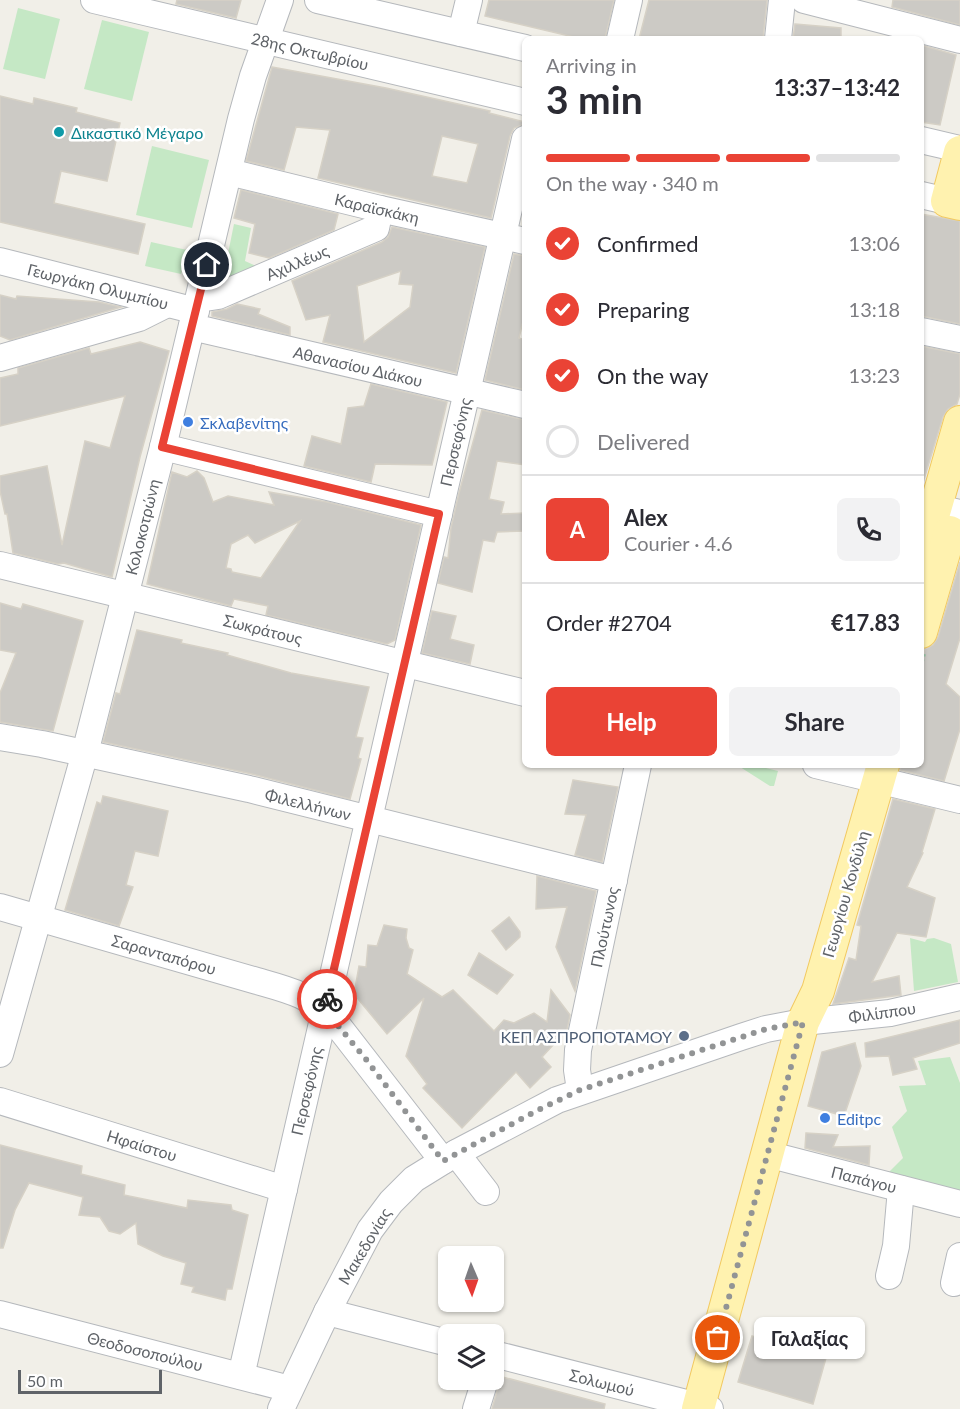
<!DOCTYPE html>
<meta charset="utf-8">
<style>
:root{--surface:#fff;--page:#f2f2f3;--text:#2b2b33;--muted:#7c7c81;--line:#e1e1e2;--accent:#ea4335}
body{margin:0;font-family:Lato,sans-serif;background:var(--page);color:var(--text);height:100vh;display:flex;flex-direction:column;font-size:22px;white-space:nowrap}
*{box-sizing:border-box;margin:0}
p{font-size:20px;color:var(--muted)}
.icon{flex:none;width:33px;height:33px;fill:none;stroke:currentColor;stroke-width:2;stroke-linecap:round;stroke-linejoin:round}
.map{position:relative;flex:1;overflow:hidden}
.drawer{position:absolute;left:522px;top:36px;width:402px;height:732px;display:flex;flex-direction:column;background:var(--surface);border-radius:9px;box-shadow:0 2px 4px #0004}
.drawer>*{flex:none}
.needle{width:39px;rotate:178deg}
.fabs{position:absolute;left:438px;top:1246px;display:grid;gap:12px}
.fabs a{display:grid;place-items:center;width:66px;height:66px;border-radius:9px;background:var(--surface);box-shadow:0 2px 4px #0004;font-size:30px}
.scale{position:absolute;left:18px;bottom:15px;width:144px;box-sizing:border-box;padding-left:6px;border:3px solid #5f6368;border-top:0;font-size:16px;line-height:21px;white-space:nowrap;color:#5f6368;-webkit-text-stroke:4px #fff;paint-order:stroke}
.pin{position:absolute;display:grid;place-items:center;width:51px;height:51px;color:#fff;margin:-26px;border:3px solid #fff;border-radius:50%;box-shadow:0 2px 6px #0007}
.courier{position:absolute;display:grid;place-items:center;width:60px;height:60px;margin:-30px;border:4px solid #ea4335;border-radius:50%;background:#fff;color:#222;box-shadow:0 2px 8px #0007}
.bubble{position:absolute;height:42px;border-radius:9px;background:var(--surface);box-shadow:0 2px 4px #0004;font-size:20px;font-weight:700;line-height:42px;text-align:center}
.overview em{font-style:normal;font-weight:700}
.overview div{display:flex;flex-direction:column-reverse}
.overview{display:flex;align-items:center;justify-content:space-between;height:102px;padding:0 24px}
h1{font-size:39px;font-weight:700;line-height:45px}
.bar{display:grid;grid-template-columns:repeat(4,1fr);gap:9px 6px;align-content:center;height:72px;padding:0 24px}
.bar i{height:8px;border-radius:4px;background:var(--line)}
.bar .selected{background:var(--accent)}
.bar p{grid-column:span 4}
.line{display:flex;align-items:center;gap:15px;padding:0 24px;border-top:2px solid var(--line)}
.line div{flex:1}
.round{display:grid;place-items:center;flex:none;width:63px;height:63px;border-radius:9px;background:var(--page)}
ol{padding:0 24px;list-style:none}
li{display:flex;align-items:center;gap:18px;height:66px}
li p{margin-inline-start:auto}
li .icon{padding:6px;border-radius:50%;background:var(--accent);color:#fff;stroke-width:4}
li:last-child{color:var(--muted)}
li i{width:33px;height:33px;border:3px solid var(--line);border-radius:50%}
.action{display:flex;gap:12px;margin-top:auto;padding:12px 24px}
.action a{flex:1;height:69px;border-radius:9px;background:var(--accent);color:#fff;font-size:24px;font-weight:700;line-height:69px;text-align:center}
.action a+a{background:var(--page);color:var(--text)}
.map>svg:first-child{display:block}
.green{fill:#c5e8c5}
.building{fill:#cccac5;stroke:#d6d1c6;stroke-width:1.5;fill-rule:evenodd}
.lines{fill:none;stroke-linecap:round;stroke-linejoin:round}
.minor-casing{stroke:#b5b8bc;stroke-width:28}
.major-casing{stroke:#f2c960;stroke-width:34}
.path{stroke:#9cc7a9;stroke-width:4;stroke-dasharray:6 3;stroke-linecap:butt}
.minor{stroke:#fff;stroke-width:26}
.major{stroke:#fff2af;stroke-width:32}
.done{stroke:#929495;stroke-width:6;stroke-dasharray:0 10.8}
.route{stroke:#ea4335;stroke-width:8}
.culture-dot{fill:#0f9aa8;stroke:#fff;stroke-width:2}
.shop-dot{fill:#3f7fe0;stroke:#fff;stroke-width:2}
.service-dot{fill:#5c6f8a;stroke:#fff;stroke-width:2}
.labels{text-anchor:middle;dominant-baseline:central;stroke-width:5;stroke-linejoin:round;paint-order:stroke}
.street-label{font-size:16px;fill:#5f6368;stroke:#fff}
.culture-label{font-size:16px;fill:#0d838f;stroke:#fff;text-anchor:start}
.shop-label{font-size:16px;fill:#366cbe;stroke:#fff;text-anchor:start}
.service-label{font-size:16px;fill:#4e5e75;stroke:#fff;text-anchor:end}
</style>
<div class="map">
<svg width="960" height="1409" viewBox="0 0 960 1409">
<rect width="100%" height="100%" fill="#f1efe8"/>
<g class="green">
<polygon points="18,8 60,19 45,79 3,69"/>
<polygon points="102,20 149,32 132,101 84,89"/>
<polygon points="152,146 209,160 192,228 136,215"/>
<polygon points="234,224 251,228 245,261 267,271 220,293"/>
<polygon points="151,242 187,250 181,274 145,266"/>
<polygon points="737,765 754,765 778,771 774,786 770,786"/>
<polygon points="910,938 925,942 927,939 934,938 951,944 958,982 914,991"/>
<polygon points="950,1057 960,1083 960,1198 885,1176 903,1158 892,1127 907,1111 899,1086 926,1085 918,1061"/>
</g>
<g class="building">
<polygon points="177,0 241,0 236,18 176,4"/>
<polygon points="489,0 614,0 605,39 582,39 485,16"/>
<polygon points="649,0 767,0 763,39 639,39"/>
<polygon points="893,0 960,0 960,25 892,7"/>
<polygon points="795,24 841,28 841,39 793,39"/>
<polygon points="921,45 956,55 940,125 921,122"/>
<path d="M272,67L386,88L490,111L489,113L525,122V124L514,128L510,136L491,218L318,178L330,130L296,127L284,170L246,161ZM442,136L478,144L467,183L432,176Z"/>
<polygon points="0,96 33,104 34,98 77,108 76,112 120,123 107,181 61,171 54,203 145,224 138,254 0,222"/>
<polygon points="241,190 338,214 334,230 269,258 249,253 255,224 234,218"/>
<polygon points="921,214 960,221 960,324 921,316"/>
<path d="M392,227L485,247L456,373L323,342L330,315L306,320L292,281L382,242L388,237ZM401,271L399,284L413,285L410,307L364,342L357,286Z"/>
<polygon points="514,254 525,256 525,313 519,338 525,340 525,390 485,380"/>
<polygon points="0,295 16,299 17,296 99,302 121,307 10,340 0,336"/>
<polygon points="237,304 260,309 258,314 290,327 290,335 212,316 212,312 227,309"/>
<polygon points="140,342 169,351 140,457 112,577 64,563 58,564 13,553 7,514 5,514 0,491 0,476 47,466 62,545 85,441 110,448 125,396 0,426 0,378 18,374 18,368 89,348 91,354"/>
<polygon points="921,346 960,354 960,394 957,404 948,409 943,417 921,489"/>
<polygon points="371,384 447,402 432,465 375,464 371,482 304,466 312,436 341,444 348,408 364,406"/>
<polygon points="482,410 525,420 525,465 497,461 489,499 504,502 501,514 525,513 525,531 497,532 494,542 483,540 472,592 438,583 444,557 448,558 451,528 459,493"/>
<path d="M197,471L204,478L213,502L228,496L274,505L269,492L327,502L421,525L395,640L387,644L266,615L268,606L234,599L231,606L147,584L172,472L187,477ZM300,521L261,578L232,572L231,569L226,568L231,544L248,535L255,543Z"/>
<polygon points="960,562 960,638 946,684 960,697 960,729 944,781 900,770 900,765 921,765 921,666 925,649 933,645 938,637"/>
<polygon points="0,603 21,609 23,604 83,621 53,731 0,722 0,693 16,653 0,650"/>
<polygon points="432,611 456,616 450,639 474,645 470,664 422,653"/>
<polygon points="137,630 182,640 181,643 228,653 227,655 291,673 369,687 356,737 363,738 358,758 361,759 350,799 252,774 103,742 116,693 120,694"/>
<polygon points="573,780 618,787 602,862 575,855 586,815 565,814"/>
<polygon points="103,796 168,811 158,856 135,851 126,885 133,887 119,926 65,910 97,802 101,804"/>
<polygon points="893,799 935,809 922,852 923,853 907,887 935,898 926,937 897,933 872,982 899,976 901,995 833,1004 849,958 856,960 861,926 857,925"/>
<polygon points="537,876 596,891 575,991 556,947 567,907 536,909"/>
<polygon points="509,917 520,932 520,937 506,950 492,931"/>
<polygon points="384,925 407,929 406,938 409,948 413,950 407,974 442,997 453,990 494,1031 504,1020 514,1023 534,1013 547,1022 551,990 570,1015 567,1030 542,1057 551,1067 530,1088 516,1072 462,1128 423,1088 427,1084 406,1056 424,998 387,1034 354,994 359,966 366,967 368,945 377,946"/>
<polygon points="479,953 513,975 497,994 468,975"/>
<polygon points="960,1020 960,1043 913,1058 917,1069 893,1075 889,1056 866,1057 865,1043"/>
<polygon points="855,1043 861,1066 844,1116 808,1106 822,1052"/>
<polygon points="806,1133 838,1135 833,1147 870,1146 869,1165 805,1148"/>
<polygon points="0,1145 82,1166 81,1174 125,1185 124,1195 187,1208 188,1200 231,1205 232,1210 248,1215 232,1289 227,1289 225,1300 192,1292 194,1287 181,1284 186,1263 163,1256 138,1244 136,1223 120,1234 109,1231 100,1217 79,1215 83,1197 29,1183 15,1210 3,1248 0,1248"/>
<polygon points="752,1336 826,1358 813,1404 738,1382"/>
<polygon points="499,1376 605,1404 604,1409 492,1409 499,1384"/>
</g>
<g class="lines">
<defs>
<g id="minor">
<polyline points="94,0 525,102"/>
<polyline points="318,0 525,48"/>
<polyline points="804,0 960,40"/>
<polyline points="461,33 469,0"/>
<polyline points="620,39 629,0"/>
<polyline points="778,39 782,0"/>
<polyline points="921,140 960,149"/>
<polyline points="229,172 380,209 525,241"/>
<polyline points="921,195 947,201"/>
<polyline points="0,261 196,311"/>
<polyline points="199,299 218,296 376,228 380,209"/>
<polyline points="192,327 525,405"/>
<polyline points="921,331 960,339"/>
<polyline points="0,358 139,318 167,304"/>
<polyline points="163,447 439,514"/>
<polyline points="921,504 960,513"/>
<polyline points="0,565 525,693"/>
<polyline points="0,737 42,744 249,789 614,880"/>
<polyline points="816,765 960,800"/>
<path d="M0,907L257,981C285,989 312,995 332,1018L443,1161"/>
<polyline points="0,1054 85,753 163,447 241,119 253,76 280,0"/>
<polyline points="580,1090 577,1070 578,1050 638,765"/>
<polyline points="0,1101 284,1189"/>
<polyline points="456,1153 486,1192"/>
<polyline points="767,1154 960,1204"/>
<polyline points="889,1276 896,1246 901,1189"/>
<polyline points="954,1283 960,1256"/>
<polyline points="327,1312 448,1343"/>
<polyline points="0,1314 290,1389"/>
<polyline points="494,1354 710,1409"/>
<polyline points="241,1376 525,139"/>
<polyline points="281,1409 327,1312 370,1230 391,1202 414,1179 456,1153 557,1100 741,1037 766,1029 803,1022 890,1013 960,997"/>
<polyline points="476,1409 485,1380"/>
</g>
<g id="major">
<polyline points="960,152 947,201 960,204"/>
<polyline points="921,558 960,422"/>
<polyline points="921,632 950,532"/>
<polyline points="698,1409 803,1022 818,991 883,765"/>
</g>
</defs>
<use href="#minor" class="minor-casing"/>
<use href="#major" class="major-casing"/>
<polyline class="path" points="921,665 924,654"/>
<use href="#minor" class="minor"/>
<use href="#major" class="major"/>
</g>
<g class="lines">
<polyline class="done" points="327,999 325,1010 365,1058 443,1161 538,1110 580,1090 766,1029 803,1022 718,1338"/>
<polyline class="route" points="207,265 162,447 439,514 327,999"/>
</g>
<circle class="culture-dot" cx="59" cy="132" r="6"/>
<g class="shop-dot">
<circle cx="188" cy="422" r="6"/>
<circle cx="825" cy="1118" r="6"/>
</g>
<circle class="service-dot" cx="684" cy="1036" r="6"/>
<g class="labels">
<g class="street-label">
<text transform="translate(310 51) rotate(13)">28ης Οκτωβρίου</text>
<text transform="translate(377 208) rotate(13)">Καραϊσκάκη</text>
<text transform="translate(297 262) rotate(-23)">Αχιλλέως</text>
<text transform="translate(98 286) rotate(14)">Γεωργάκη Ολυμπίου</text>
<text transform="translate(358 366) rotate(13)">Αθανασίου Διάκου</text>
<text transform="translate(455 442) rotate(-77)">Περσεφόνης</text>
<text transform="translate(142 527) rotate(-76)">Κολοκοτρώνη</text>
<text transform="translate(263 629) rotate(14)">Σωκράτους</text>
<text transform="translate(308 804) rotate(14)">Φιλελλήνων</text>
<text transform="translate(845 894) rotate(-74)">Γεωργίου Κονδύλη</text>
<text transform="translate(604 927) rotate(-78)">Πλούτωνος</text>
<text transform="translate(164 954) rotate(16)">Σαρανταπόρου</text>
<text transform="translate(882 1012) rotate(-8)">Φιλίππου</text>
<text transform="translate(306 1091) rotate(-77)">Περσεφόνης</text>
<text transform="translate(142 1145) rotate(17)">Ηφαίστου</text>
<text transform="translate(864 1179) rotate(14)">Παπάγου</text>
<text transform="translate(364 1246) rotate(-59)">Μακεδονίας</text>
<text transform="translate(145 1351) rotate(14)">Θεοδοσοπούλου</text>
<text transform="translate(602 1382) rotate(14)">Σολωμού</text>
</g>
<g class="culture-label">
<text x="71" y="132">Δικαστικό Μέγαρο</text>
</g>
<g class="shop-label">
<text x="200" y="422">Σκλαβενίτης</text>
<text x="837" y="1118">Editpc</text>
</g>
<g class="service-label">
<text x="672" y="1036">ΚΕΠ ΑΣΠΡΟΠΟΤΑΜΟΥ</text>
</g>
</g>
</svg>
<div class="fabs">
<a><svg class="needle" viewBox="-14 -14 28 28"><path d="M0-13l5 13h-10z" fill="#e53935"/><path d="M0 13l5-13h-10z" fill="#7c7c81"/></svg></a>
<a><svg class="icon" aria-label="layers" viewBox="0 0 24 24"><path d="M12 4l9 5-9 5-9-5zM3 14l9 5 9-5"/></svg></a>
</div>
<div class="scale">50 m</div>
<div class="pin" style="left:718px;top:1338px;background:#ea580c"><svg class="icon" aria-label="bag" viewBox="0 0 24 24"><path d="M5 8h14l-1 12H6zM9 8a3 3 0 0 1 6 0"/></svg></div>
<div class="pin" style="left:207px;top:265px;background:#1f2937"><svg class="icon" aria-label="home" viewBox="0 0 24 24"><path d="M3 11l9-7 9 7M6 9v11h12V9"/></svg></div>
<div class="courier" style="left:327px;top:999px"><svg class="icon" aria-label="bike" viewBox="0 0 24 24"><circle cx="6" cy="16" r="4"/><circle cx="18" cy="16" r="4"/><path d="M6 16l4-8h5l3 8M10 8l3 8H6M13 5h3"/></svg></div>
<div class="bubble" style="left:754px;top:1317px;width:111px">Γαλαξίας</div>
<section class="drawer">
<div class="overview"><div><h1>3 min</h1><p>Arriving in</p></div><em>13:37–13:42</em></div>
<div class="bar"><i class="selected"></i><i class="selected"></i><i class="selected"></i><i></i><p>On the way · 340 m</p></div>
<ol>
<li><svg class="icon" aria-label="check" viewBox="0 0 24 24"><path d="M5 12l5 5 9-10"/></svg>Confirmed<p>13:06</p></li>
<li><svg class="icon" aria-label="check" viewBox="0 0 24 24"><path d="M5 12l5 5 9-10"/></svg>Preparing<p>13:18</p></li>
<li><svg class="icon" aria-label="check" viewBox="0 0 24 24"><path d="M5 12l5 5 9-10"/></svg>On the way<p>13:23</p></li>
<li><i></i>Delivered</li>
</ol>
<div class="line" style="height:108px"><b class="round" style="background:var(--accent);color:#fff">A</b><div><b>Alex</b><p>Courier · 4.6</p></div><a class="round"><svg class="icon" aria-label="phone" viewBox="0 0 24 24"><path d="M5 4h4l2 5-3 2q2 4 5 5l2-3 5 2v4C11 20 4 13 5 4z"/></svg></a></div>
<div class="line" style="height:78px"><div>Order #2704</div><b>€17.83</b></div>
<div class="action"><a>Help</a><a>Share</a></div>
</section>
</div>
